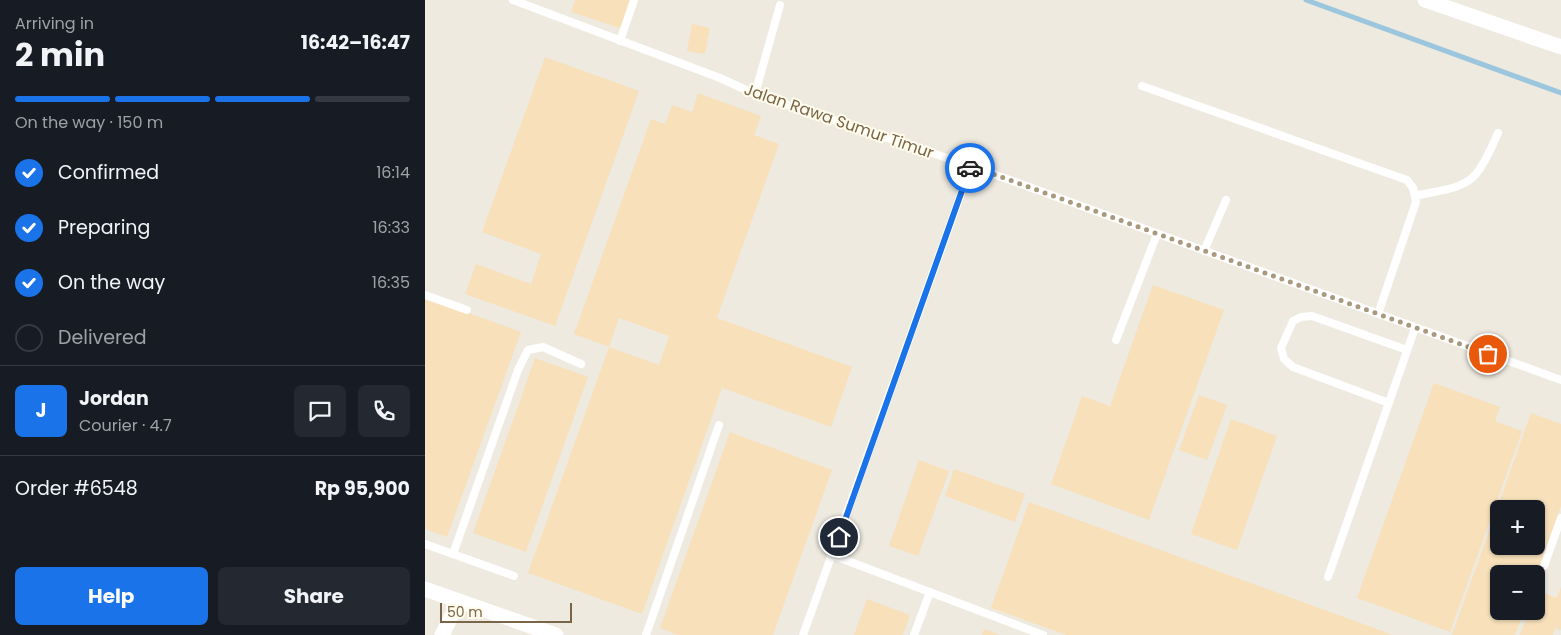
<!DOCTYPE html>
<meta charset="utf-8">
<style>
:root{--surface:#171b24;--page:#242831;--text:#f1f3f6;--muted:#9ea1a6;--line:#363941;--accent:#1a73e8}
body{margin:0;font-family:Poppins,sans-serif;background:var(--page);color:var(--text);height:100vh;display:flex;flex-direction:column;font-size:19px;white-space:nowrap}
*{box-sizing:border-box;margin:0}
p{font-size:16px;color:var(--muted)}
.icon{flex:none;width:28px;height:28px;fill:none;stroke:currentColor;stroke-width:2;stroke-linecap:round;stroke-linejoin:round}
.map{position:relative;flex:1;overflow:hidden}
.panel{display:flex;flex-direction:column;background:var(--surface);width:425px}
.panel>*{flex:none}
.buttons{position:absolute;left:1065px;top:500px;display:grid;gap:10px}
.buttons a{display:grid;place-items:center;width:55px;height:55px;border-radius:8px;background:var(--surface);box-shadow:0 1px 4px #0004;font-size:25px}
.scale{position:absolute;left:15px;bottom:12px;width:132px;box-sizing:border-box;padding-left:5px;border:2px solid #7b6547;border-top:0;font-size:14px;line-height:18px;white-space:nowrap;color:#7b6547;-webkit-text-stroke:4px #fffcee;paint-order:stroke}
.pin{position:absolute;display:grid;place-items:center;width:42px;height:42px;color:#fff;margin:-21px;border:2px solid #fff;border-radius:50%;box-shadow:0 1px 5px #0007}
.courier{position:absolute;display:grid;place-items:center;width:50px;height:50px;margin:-25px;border:4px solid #1a73e8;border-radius:50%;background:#fff;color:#222;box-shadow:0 1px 6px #0007}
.summary em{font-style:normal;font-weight:700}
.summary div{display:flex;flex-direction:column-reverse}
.summary{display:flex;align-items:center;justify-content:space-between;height:85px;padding:0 15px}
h1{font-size:32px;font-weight:700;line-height:38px}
.bar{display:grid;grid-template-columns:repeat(4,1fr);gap:8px 5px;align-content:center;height:60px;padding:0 15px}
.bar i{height:6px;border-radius:4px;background:var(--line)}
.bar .on{background:var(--accent)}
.bar p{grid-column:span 4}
.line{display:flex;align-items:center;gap:12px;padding:0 15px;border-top:1px solid var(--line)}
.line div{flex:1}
.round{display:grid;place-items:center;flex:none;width:52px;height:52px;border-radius:8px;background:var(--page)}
ol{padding:0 15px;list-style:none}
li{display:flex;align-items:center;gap:15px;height:55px}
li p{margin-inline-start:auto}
li .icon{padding:5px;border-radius:50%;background:var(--accent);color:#fff;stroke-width:4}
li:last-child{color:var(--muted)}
li i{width:28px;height:28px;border:2px solid var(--line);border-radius:50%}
.button{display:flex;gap:10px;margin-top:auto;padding:10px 15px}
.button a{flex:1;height:58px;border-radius:8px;background:var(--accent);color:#fff;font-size:20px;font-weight:700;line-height:58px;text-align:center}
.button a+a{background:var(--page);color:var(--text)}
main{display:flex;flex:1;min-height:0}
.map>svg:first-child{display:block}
.industrial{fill:#eeeae0;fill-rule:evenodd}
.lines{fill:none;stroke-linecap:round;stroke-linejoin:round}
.stream{stroke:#9cc5de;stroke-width:5}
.building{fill:#f7e0ba;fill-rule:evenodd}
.service{stroke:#fff;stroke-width:8}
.minor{stroke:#fff;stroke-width:15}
.done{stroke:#a9997e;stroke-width:5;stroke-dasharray:0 9}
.route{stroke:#1a73e8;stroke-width:6}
.labels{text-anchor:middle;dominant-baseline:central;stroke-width:4;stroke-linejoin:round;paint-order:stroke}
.street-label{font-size:16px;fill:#7b6547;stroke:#fffcee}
</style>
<main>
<section class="panel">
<div class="summary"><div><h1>2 min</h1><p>Arriving in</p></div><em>16:42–16:47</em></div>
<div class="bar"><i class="on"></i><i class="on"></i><i class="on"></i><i></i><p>On the way · 150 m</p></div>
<ol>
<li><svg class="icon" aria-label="check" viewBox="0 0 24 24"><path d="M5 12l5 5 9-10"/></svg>Confirmed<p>16:14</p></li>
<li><svg class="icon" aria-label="check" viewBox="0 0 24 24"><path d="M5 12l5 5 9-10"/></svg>Preparing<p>16:33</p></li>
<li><svg class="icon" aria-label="check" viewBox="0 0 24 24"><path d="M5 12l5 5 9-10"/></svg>On the way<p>16:35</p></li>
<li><i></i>Delivered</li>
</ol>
<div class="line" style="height:90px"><b class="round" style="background:var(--accent);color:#fff">J</b><div><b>Jordan</b><p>Courier · 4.7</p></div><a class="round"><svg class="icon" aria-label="chat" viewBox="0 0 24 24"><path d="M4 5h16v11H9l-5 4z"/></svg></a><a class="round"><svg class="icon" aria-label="phone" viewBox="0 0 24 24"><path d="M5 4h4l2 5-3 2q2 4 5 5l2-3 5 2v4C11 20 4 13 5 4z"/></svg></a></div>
<div class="line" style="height:65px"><div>Order #6548</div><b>Rp 95,900</b></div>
<div class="button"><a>Help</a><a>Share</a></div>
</section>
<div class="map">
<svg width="1136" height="635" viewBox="0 0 1136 635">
<rect width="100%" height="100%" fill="#fefae5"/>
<path class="industrial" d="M0,0H1136V635H0ZM1074,509H1111V546H1074ZM1074,574H1111V611H1074Z"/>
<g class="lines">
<polyline class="stream" points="881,0 1136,93"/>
</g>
<g class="building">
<polygon points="150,0 208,0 198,29 146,12"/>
<polygon points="267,24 285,28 280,54 262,51"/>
<polygon points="120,57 214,91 130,326 40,294 51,264 106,284 116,254 57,232"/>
<path d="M273,93L336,116L329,135L354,144L292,318L427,367L406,427L297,388L217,614L103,573L184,347L149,334L226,119L240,124L247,105L267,112ZM194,318L244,336L234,365L184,347Z"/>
<polygon points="728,285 799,310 724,520 626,484 657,396 685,406"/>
<polygon points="0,297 96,332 22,537 0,529"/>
<polygon points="110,358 163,377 101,552 48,533"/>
<polygon points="1009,383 1075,407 1070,421 1097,431 1025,632 932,598"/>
<polygon points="774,395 802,405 782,460 754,450"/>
<path d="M1106,413L1136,424V506L1112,574H1074V611H1099L1092,630L1090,635H1027ZM1074,509H1111V546H1074Z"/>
<polygon points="806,419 852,436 812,550 766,534"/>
<polygon points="305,432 407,470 348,635 253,635 235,628"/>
<polygon points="494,460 524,471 493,556 464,546"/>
<polygon points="529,469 600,494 590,522 520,496"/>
<polygon points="604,502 968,635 642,635 566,608"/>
<polygon points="1136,587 1136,630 1130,628 1128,635 1095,635 1104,611 1111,611 1112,590 1132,598"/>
<polygon points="442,599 485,615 478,635 429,635"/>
<polygon points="559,629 576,635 557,635"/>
</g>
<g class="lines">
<g class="service">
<polyline points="88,0 295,78 330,94 546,166 1136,380"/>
<polyline points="195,41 209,0"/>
<polyline points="717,86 982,180 988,188 991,202 953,314"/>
<polyline points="330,94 355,5"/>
<path d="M990,196C1009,191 1038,190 1051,174C1061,162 1067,146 1073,133"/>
<polyline points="779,251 801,200"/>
<polyline points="0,295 42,310"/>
<polyline points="691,340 732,234"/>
<polyline points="964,403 868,367 859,359 856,348 868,321 876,317 887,316 982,350"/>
<polyline points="0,544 89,576"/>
<polyline points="28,554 93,370 103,350 118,347 156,364"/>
<polyline points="407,555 618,635"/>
<polyline points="1119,566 1136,518"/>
<polyline points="903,577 990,328"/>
<polyline points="221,635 294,425"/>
<polyline points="378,635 546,166"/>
<polyline points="489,635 505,592"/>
</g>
<g class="minor">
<polyline points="1000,0 1136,47"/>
<polyline points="0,589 131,635"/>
<polyline points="17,635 34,601"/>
</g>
</g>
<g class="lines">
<polyline class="done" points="545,168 546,166 1063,354"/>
<polyline class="route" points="414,537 545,168"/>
</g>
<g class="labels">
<g class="street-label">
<text transform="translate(414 121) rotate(19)">Jalan Rawa Sumur Timur</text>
</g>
</g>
</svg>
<div class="buttons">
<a>+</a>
<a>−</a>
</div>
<div class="scale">50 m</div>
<div class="pin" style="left:1063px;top:354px;background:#ea580c"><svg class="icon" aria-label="bag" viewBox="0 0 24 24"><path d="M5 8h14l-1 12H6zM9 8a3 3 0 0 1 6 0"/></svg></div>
<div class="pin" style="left:414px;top:537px;background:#1f2937"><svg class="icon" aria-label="home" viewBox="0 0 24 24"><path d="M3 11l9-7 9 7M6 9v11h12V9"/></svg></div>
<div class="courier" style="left:545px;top:168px"><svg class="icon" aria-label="car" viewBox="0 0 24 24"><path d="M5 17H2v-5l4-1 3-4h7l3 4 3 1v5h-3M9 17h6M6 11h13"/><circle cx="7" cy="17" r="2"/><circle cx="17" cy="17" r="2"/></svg></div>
</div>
</main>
